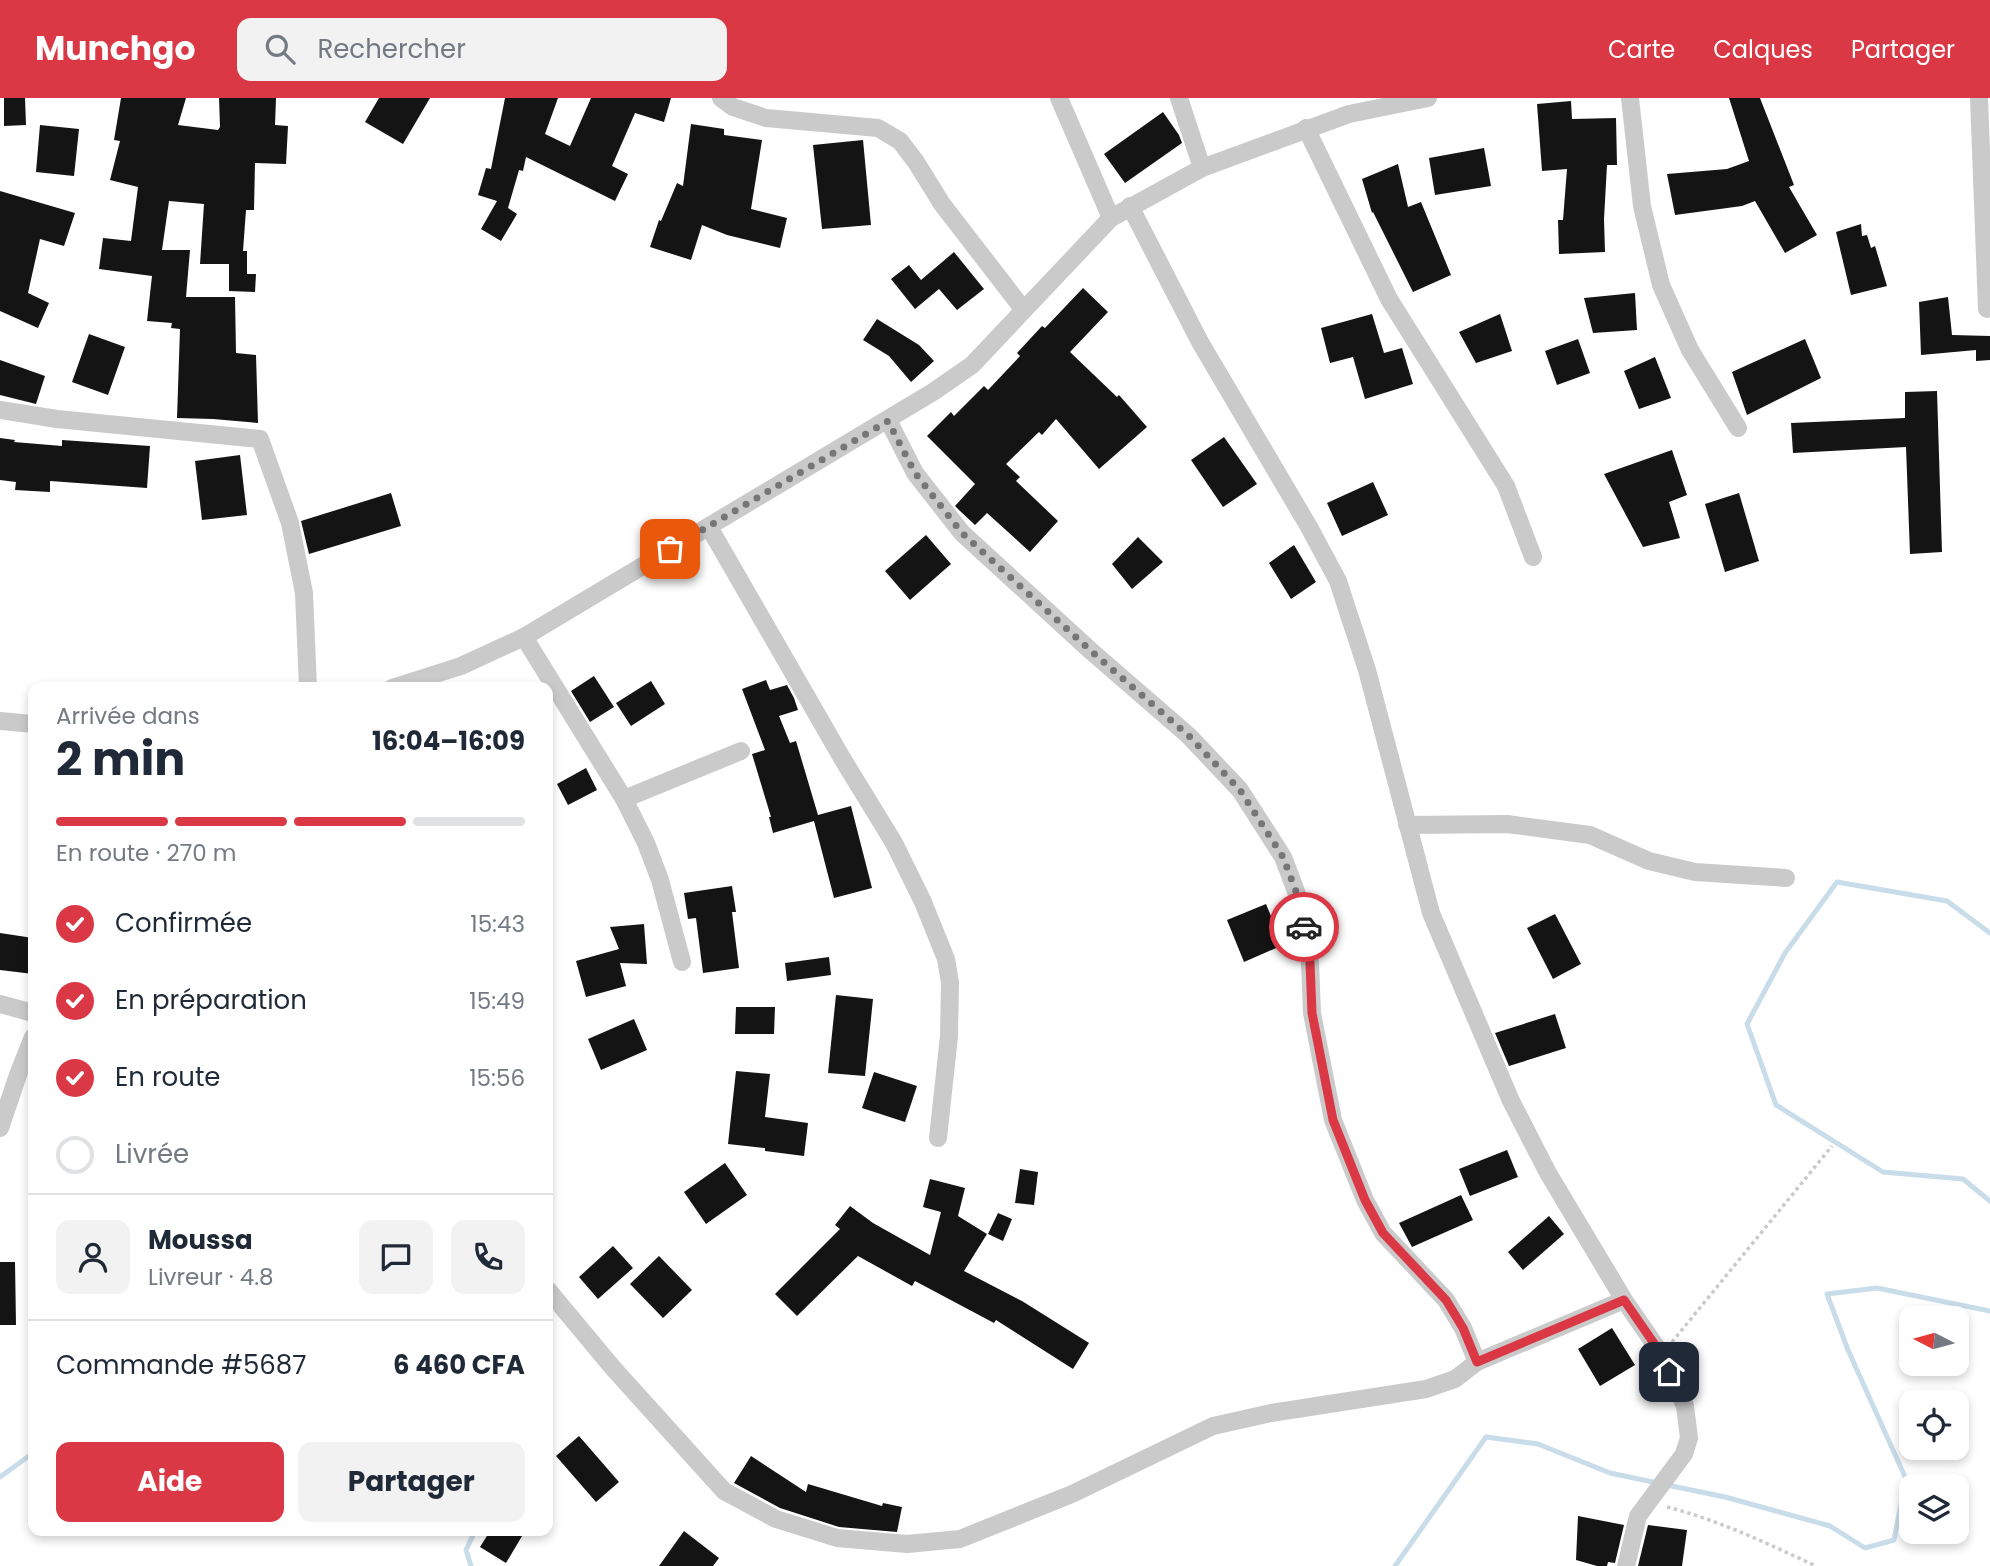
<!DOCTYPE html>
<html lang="fr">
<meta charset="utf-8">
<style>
:root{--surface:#fff;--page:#f2f2f3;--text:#1f2937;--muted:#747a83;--line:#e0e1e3;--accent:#db3845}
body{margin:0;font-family:Poppins,sans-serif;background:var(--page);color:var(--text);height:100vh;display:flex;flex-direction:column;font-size:26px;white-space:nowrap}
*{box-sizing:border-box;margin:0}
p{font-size:23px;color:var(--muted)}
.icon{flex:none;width:38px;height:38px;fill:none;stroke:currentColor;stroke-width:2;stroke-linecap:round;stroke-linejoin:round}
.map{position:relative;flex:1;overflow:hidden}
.side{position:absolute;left:28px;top:584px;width:525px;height:854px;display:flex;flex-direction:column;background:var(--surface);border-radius:14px;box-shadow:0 4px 10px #0003}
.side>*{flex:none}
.needle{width:46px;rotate:276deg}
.tools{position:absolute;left:1899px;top:1208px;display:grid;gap:14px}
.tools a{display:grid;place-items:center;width:70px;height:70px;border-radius:14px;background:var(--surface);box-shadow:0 4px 10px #0003;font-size:35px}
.pin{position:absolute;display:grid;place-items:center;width:60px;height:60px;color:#fff;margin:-30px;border-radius:14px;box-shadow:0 4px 10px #0006}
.courier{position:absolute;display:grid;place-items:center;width:70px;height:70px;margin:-35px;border:5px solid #db3845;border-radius:50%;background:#fff;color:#222;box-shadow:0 2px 9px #0007}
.summary em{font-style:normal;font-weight:700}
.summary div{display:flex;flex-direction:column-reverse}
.summary{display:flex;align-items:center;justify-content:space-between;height:119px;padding:0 28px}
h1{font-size:46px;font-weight:700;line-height:52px}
.bar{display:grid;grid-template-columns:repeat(4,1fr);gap:10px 7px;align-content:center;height:84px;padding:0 28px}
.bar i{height:9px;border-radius:5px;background:var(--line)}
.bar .current{background:var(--accent)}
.bar p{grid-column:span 4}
.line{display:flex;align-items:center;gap:18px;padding:0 28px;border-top:2px solid var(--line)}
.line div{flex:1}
.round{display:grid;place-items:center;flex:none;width:74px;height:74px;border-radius:14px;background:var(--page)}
ol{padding:0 28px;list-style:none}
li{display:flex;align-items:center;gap:21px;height:77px}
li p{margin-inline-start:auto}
li .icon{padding:7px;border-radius:50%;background:var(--accent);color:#fff;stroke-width:4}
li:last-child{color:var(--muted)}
li i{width:38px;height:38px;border:4px solid var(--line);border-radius:50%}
.cta{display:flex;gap:14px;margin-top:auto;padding:14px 28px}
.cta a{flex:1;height:80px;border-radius:14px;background:var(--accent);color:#fff;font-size:28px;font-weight:700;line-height:80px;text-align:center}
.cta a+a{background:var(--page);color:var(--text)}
header{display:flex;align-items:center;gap:42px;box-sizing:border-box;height:98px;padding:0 35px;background:var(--accent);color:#fff}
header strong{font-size:33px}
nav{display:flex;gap:38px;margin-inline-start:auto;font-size:24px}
.search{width:490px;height:63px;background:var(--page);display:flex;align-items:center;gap:18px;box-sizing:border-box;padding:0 24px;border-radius:14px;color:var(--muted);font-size:26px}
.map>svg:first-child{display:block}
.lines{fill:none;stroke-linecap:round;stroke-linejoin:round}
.stream{stroke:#c8dce9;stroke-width:5}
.building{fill:#141414}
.path{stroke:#cacaca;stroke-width:3.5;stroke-dasharray:3.5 3.5;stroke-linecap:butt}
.minor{stroke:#cacaca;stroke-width:18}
.done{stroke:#767676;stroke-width:7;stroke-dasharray:0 12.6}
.route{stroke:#db3845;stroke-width:9}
</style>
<header>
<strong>Munchgo</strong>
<div class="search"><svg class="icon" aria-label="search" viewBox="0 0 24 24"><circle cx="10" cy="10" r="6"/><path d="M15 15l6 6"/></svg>Rechercher</div>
<nav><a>Carte</a><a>Calques</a><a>Partager</a></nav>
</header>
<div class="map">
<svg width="1990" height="1468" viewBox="0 0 1990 1468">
<rect width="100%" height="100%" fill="#fff"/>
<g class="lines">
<g class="stream">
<polyline points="1990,835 1947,803 1837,784 1785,855 1747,926 1776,1007 1883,1074 1963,1081 1990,1103"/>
<polyline points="0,1379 33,1355"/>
<polyline points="1667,1387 1725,1399 1830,1428 1865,1450 1894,1442 1906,1381 1848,1252 1827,1196 1877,1190 1990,1213"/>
<polyline points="471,1468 466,1452 475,1433"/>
<polyline points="1395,1468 1486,1339 1538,1346 1610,1375 1658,1385"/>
</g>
</g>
<g class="building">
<polygon points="4,0 25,0 26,27 4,28"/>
<polygon points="121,0 186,0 178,27 218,32 220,29 219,0 276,0 275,27 288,28 286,66 255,65 254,112 246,112 243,153 247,153 247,176 256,176 255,194 229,193 229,166 200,166 204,106 169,103 162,152 190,152 186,199 235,199 236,255 256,257 258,325 213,321 177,320 180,231 171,230 172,225 147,223 152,178 99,171 103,140 131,143 138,89 110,82 120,43 114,42"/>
<polygon points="379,0 430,0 403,46 365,24"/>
<polygon points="505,0 558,0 545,36 570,48 591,0 671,0 664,24 635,15 612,68 628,76 615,103 526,59 523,73 519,72 508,110 517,116 501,143 481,131 497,103 478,97 486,70 491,71"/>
<polygon points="1729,0 1760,0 1794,87 1789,89 1817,137 1785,155 1755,103 1742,108 1675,117 1667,76 1727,71 1749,63"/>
<polygon points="1571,3 1572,21 1616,20 1617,67 1607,67 1604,121 1605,154 1559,156 1558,122 1563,122 1567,71 1542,73 1537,6"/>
<polygon points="1163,14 1179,37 1182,45 1125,85 1104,56"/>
<polygon points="691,26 724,31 724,37 762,42 751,111 787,120 780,150 727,137 702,127 691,162 650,149 659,122 661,123 677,85 683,88"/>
<polygon points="40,27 79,31 74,78 36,74"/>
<polygon points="863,42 871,127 822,131 813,47"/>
<polygon points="1484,50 1491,88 1435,97 1429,60"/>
<polygon points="1398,66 1408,109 1421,104 1451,177 1413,194 1373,114 1372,115 1362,81"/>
<polygon points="0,93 75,115 64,148 40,141 28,195 49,205 38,230 0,213"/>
<polygon points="1861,126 1862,138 1867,137 1871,150 1875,148 1887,188 1851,197 1836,134"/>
<polygon points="954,154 984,191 957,212 939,191 915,211 891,181 909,167 921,182"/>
<polygon points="1083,190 1108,214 1070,254 1117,299 1119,297 1147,329 1099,371 1056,321 1042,337 1039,334 1006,366 1020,379 1016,383 1058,423 1030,454 987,415 975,427 959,412 955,408 975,386 927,338 951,314 954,318 984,288 988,292 1020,258 1017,255 1042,228 1045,230"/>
<polygon points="1635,195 1637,232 1593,235 1584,200"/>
<polygon points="1948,199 1952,237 1990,238 1990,262 1976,263 1976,252 1921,257 1919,204"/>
<polygon points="1372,216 1384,255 1402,250 1413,286 1365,301 1353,259 1330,265 1321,230"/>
<polygon points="1500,216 1512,253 1476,265 1459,234"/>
<polygon points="877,221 919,247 934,263 911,284 889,258 863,242"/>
<polygon points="89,236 125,249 108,297 72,284"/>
<polygon points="1578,241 1590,275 1557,287 1545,253"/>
<polygon points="1805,241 1821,280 1747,317 1732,274"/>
<polygon points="1655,259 1671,300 1639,311 1624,273"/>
<polygon points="0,262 45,278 36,306 0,297"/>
<polygon points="1937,293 1942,454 1910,456 1906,349 1793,355 1791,325 1905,320 1905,294"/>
<polygon points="1224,339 1257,386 1223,409 1191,362"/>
<polygon points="0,340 15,342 14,344 62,348 62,342 150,348 147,390 50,383 50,394 15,392 16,384 0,382"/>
<polygon points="1672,352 1687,397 1669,404 1680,440 1643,449 1604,376"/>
<polygon points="240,357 247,417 202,422 195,363"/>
<polygon points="1373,384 1388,417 1342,438 1327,405"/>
<polygon points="391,395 401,428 309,456 301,423"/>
<polygon points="1739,395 1759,463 1725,474 1705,406"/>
<polygon points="926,437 951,466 910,502 885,473"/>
<polygon points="1138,439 1163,464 1132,491 1112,466"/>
<polygon points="1294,447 1316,484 1291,501 1269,465"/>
<polygon points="594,578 614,609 590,624 571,593"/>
<polygon points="766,582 770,592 787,587 794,600 798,612 779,618 790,645 796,643 818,717 851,708 872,790 834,800 814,723 773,735 769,719 771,719 752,656 765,652 742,591"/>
<polygon points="651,583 665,606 631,628 616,605"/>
<polygon points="586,670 597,692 568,707 557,686"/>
<polygon points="732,788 736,814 732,814 739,870 703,875 696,820 688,821 684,795"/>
<polygon points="1266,806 1283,847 1244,864 1227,822"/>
<polygon points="1555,816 1581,866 1553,881 1527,830"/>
<polygon points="644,826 647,866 620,865 626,888 586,899 576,863 619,851 610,829"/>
<polygon points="0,835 33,840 33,876 0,872"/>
<polygon points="829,859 831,877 787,883 785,865"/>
<polygon points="836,897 873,901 865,978 828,975"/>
<polygon points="736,909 775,909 774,936 735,936"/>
<polygon points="1555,916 1566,950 1509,968 1495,935"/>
<polygon points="634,921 647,952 601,972 588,941"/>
<polygon points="736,973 770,976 765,1019 808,1025 804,1058 765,1053 765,1050 728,1046"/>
<polygon points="874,974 917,988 905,1024 862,1010"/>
<polygon points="1507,1052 1518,1079 1470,1098 1459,1071"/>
<polygon points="725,1065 747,1097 706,1126 684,1094"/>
<polygon points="1020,1071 1038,1074 1034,1107 1015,1105"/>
<polygon points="930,1081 965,1090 958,1118 987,1136 964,1173 1022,1203 1089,1245 1073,1271 996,1222 994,1225 915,1183 912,1188 858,1158 797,1218 775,1196 840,1131 835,1127 850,1108 873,1125 930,1157 941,1114 923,1109"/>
<polygon points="1461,1097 1473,1122 1412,1149 1399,1125"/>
<polygon points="998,1115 1012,1121 1003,1143 988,1136"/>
<polygon points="1549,1118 1564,1136 1523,1172 1508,1154"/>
<polygon points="613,1148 633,1170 598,1201 579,1179"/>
<polygon points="659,1158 692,1192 663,1220 630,1186"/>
<polygon points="0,1164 15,1164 16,1227 0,1227"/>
<polygon points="1612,1230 1635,1267 1600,1288 1578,1251"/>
<polygon points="579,1338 619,1384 596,1404 556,1358"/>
<polygon points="751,1358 806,1394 808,1386 882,1408 883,1405 902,1409 897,1434 839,1429 780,1410 734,1385"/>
<polygon points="1578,1418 1624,1427 1615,1465 1608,1464 1607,1468 1597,1468 1576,1462"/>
<polygon points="1648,1427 1687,1432 1682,1468 1638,1468"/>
<polygon points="490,1433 525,1433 506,1465 480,1449"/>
<polygon points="684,1433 719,1460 713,1468 659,1468"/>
</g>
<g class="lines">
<g class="path">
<polyline points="1672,1244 1832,1048"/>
<path d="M1667,1409C1719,1422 1768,1446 1816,1468"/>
</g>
<g class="minor">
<polyline points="721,0 733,9 766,20 878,30 900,43 916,64 942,106 1023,211"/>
<polyline points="1059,0 1111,120"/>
<polyline points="1179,0 1202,70"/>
<polyline points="1630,0 1642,108 1661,187 1690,252 1738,330"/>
<polyline points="1979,0 1987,211"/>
<polyline points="1306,30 1389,201 1506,388 1533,459"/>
<polyline points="1130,108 1200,244 1309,429 1338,483 1367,572 1431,815 1511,1003 1548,1075 1624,1202 1662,1257 1685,1308 1689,1340 1684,1356 1638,1418 1626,1468"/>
<polyline points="0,312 57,321 260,341 290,425 304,495 308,590"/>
<polyline points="888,322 915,375 962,435 1091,553 1189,638 1240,692 1283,759 1300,804 1310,865 1312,915 1333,1022 1365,1102 1383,1135 1446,1202 1463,1230 1477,1264"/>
<polyline points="709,429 842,660 894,745 923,804 946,861 950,885 949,938 938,1040"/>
<polyline points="524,539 624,701 646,745 660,782 682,864"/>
<polyline points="392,590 461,568 524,539 933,294 972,267 1111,120 1202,70 1349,16 1428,0"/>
<polyline points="0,623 33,626"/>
<polyline points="624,701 741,653"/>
<polyline points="1407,727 1507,726 1590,737 1649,763 1695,774 1786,780"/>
<polyline points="0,906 33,915"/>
<polyline points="0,1030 19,974 33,939"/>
<polyline points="548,1192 613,1270 724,1393 776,1421 837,1440 907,1446 960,1441 1072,1396 1213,1328 1271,1315 1426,1291 1455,1281 1477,1264 1624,1202"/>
</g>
</g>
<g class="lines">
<polyline class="done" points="670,451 888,323 915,375 962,435 1091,553 1189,638 1240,692 1283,759 1300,804 1304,829"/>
<polyline class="route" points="1304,829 1310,865 1312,915 1333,1022 1365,1102 1383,1135 1446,1202 1463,1230 1477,1264 1624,1202 1662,1257 1669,1274"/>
</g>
</svg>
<div class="tools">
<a><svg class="needle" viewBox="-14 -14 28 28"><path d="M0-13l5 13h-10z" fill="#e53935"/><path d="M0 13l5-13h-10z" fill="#747a83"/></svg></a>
<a><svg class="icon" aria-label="locate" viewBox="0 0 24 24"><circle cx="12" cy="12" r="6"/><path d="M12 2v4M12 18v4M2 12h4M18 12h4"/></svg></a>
<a><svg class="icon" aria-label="layers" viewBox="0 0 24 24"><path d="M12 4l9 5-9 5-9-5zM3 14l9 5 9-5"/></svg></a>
</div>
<div class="pin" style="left:670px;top:451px;background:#ea580c"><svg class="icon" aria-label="bag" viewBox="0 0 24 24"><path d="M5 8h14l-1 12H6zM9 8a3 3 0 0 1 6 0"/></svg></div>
<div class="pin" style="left:1669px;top:1274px;background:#1f2937"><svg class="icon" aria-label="home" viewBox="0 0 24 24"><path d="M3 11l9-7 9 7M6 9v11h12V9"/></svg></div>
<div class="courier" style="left:1304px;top:829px"><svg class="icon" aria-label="car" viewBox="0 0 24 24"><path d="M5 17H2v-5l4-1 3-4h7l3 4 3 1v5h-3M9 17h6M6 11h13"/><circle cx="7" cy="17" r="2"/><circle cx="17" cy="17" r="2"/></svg></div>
<section class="side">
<div class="summary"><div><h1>2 min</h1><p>Arrivée dans</p></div><em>16:04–16:09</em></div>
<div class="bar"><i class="current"></i><i class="current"></i><i class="current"></i><i></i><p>En route · 270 m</p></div>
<ol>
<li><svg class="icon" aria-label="check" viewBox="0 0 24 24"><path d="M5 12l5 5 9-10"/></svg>Confirmée<p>15:43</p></li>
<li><svg class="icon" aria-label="check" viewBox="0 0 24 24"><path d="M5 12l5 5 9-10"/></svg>En préparation<p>15:49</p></li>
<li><svg class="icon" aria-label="check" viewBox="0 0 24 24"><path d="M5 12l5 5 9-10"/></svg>En route<p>15:56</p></li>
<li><i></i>Livrée</li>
</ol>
<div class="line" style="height:126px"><a class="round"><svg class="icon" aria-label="person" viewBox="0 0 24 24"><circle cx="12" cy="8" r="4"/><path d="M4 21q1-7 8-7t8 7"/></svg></a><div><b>Moussa</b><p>Livreur · 4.8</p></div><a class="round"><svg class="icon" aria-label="chat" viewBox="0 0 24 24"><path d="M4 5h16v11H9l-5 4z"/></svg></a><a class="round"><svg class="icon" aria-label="phone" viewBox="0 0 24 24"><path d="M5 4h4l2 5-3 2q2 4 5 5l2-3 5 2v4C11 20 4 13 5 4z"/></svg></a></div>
<div class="line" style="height:91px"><div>Commande #5687</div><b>6 460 CFA</b></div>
<div class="cta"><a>Aide</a><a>Partager</a></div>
</section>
</div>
